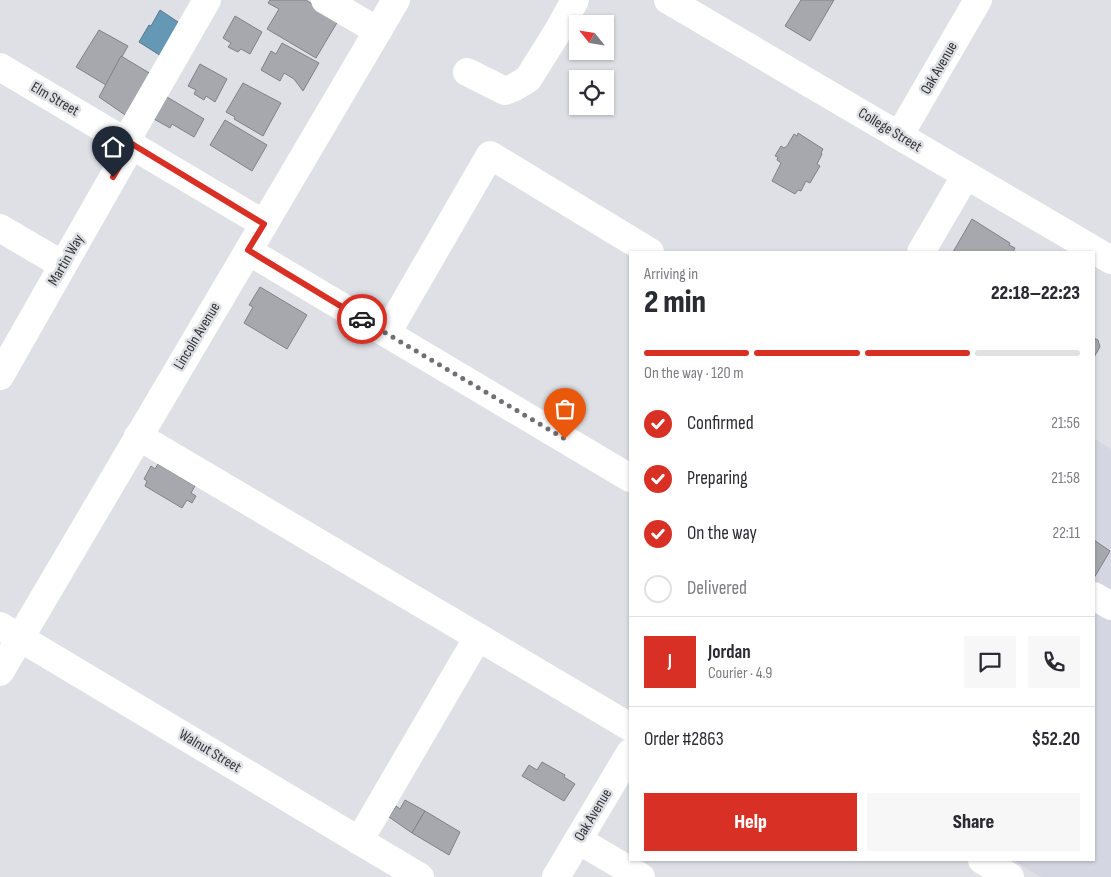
<!DOCTYPE html>
<meta charset="utf-8">
<style>
:root{--surface:#fff;--page:#f7f7f7;--text:#2b2b33;--muted:#7c7c81;--line:#e1e1e2;--accent:#d93025}
body{margin:0;font-family:"Sofia Sans Condensed",sans-serif;background:var(--page);color:var(--text);height:100vh;display:flex;flex-direction:column;font-size:19px;white-space:nowrap}
*{box-sizing:border-box;margin:0}
p{font-size:16px;color:var(--muted)}
.icon{flex:none;width:28px;height:28px;fill:none;stroke:currentColor;stroke-width:2;stroke-linecap:round;stroke-linejoin:round}
.map{position:relative;flex:1;overflow:hidden}
.drawer{position:absolute;left:629px;top:251px;width:466px;height:610px;display:flex;flex-direction:column;background:var(--surface);border-radius:0px;box-shadow:0 1px 4px #0004}
.drawer>*{flex:none}
.needle{width:32px;rotate:300deg}
.tools{position:absolute;left:569px;top:15px;display:grid;gap:10px}
.tools a{display:grid;place-items:center;width:45px;height:45px;border-radius:0px;background:var(--surface);box-shadow:0 1px 4px #0004;font-size:25px}
.pin{position:absolute;display:grid;place-items:center;width:42px;height:42px;color:#fff;margin:-51px -21px;border-radius:50% 50% 50% 0;rotate:-45deg;box-shadow:0 0 5px #0007}
.pin .icon{rotate:45deg}
.courier{position:absolute;display:grid;place-items:center;width:50px;height:50px;margin:-25px;border:4px solid #d93025;border-radius:50%;background:#fff;color:#222;box-shadow:0 1px 6px #0007}
.summary em{font-style:normal;font-weight:800}
.summary div{display:flex;flex-direction:column-reverse}
.summary{display:flex;align-items:center;justify-content:space-between;height:85px;padding:0 15px}
h1{font-size:32px;font-weight:800;line-height:38px}
.bar{display:grid;grid-template-columns:repeat(4,1fr);gap:8px 5px;align-content:center;height:60px;padding:0 15px}
.bar i{height:6px;border-radius:4px;background:var(--line)}
.bar .on{background:var(--accent)}
.bar p{grid-column:span 4}
.line{display:flex;align-items:center;gap:12px;padding:0 15px;border-top:1px solid var(--line)}
.line div{flex:1}
.round{display:grid;place-items:center;flex:none;width:52px;height:52px;border-radius:0px;background:var(--page)}
ol{padding:0 15px;list-style:none}
li{display:flex;align-items:center;gap:15px;height:55px}
li p{margin-inline-start:auto}
li .icon{padding:5px;border-radius:50%;background:var(--accent);color:#fff;stroke-width:4}
li:last-child{color:var(--muted)}
li i{width:28px;height:28px;border:2px solid var(--line);border-radius:50%}
.button{display:flex;gap:10px;margin-top:auto;padding:10px 15px}
.button a{flex:1;height:58px;border-radius:0px;background:var(--accent);color:#fff;font-size:20px;font-weight:800;line-height:58px;text-align:center}
.button a+a{background:var(--page);color:var(--text)}
.map>svg:first-child{display:block}
.built{fill:#d4d6e2}
.water{fill:#6598b4;stroke:#567a8e}
.building{fill:#a7a8ad;stroke:#818287}
.lines{fill:none;stroke-linecap:round;stroke-linejoin:round}
.minor{stroke:#fff;stroke-width:28}
.done{stroke:#6f7073;stroke-width:5;stroke-dasharray:0 9}
.route{stroke:#d93025;stroke-width:6}
.labels{text-anchor:middle;dominant-baseline:central;stroke-width:5;stroke-linejoin:round;paint-order:stroke}
.street-label{font-size:15px;fill:#323335;stroke:#dfe0e5}
</style>
<div class="map">
<svg width="1111" height="877" viewBox="0 0 1111 877">
<rect width="100%" height="100%" fill="#dfe0e5"/>
<polygon class="built" points="1095,439 1111,449 1111,877 1041,877 1013,860 1094,860"/>
<polygon class="water" points="160,10 181,24 161,56 139,42 149,25 151,26"/>
<g class="building">
<polygon points="270,0 306,0 338,21 316,58 267,29 279,9 268,3"/>
<polygon points="801,0 834,0 810,41 785,26"/>
<polygon points="235,16 262,32 250,54 241,49 238,52 228,47 231,43 223,38"/>
<polygon points="99,30 128,46 106,85 76,67"/>
<polygon points="282,43 319,63 303,91 294,79 284,73 280,81 261,70 271,51 276,54"/>
<polygon points="121,56 156,77 131,119 99,97"/>
<polygon points="200,64 227,79 215,102 206,96 204,100 194,94 196,90 188,86"/>
<polygon points="243,83 281,103 263,136 234,119 235,117 226,112"/>
<polygon points="167,97 204,119 194,137 172,124 170,128 154,119"/>
<polygon points="225,120 267,145 252,171 210,145"/>
<polygon points="798,133 823,149 821,153 822,154 817,164 820,166 810,183 806,181 801,191 798,190 795,194 772,181 781,163 777,160 778,157 775,156 781,146 784,148 787,146 794,134 797,136"/>
<polygon points="972,219 1010,243 1009,245 1015,248 1013,252 953,252"/>
<polygon points="260,287 307,315 287,349 244,323 253,307 249,305"/>
<polygon points="1094,338 1098,340 1100,347 1094,357"/>
<polygon points="158,464 195,486 191,493 196,496 192,503 187,500 182,508 145,486 147,481 144,479 151,466 155,469"/>
<polygon points="1094,540 1110,551 1094,578"/>
<polygon points="542,762 565,775 564,777 575,784 564,801 522,776 529,765 537,770"/>
<polygon points="405,800 425,811 412,833 389,817 396,806 400,809"/>
<polygon points="425,811 460,832 449,855 412,833"/>
</g>
<g class="lines">
<g class="minor">
<polyline points="325,0 378,31"/>
<polyline points="668,0 1111,260"/>
<polyline points="0,67 264,224"/>
<polyline points="467,72 505,91 513,88 528,79 558,31 575,0"/>
<polyline points="899,136 978,0"/>
<polyline points="126,141 207,0"/>
<polyline points="0,228 51,258"/>
<polyline points="248,251 630,478"/>
<polyline points="921,252 966,175"/>
<polyline points="387,333 490,155 650,252"/>
<polyline points="0,376 132,144"/>
<polyline points="138,436 630,727"/>
<polyline points="1094,596 1111,606"/>
<polyline points="0,626 420,877"/>
<polyline points="0,672 396,0"/>
<polyline points="578,840 641,877"/>
<polyline points="359,841 478,637"/>
<polyline points="982,860 1010,877"/>
<polyline points="556,877 630,753"/>
</g>
</g>
<g class="lines">
<polyline class="done" points="362,319 565,439"/>
<polyline class="route" points="113,177 132,144 264,224 248,250 362,319"/>
</g>
<g class="labels">
<g class="street-label">
<text transform="translate(939 68) rotate(-60)">Oak Avenue</text>
<text transform="translate(55 99) rotate(30)">Elm Street</text>
<text transform="translate(890 130) rotate(31)">College Street</text>
<text transform="translate(66 260) rotate(-60)">Martin Way</text>
<text transform="translate(197 336) rotate(-59)">Lincoln Avenue</text>
<text transform="translate(210 751) rotate(31)">Walnut Street</text>
<text transform="translate(593 815) rotate(-59)">Oak Avenue</text>
</g>
</g>
</svg>
<div class="tools">
<a><svg class="needle" viewBox="-14 -14 28 28"><path d="M0-13l5 13h-10z" fill="#e53935"/><path d="M0 13l5-13h-10z" fill="#7c7c81"/></svg></a>
<a><svg class="icon" aria-label="locate" viewBox="0 0 24 24"><circle cx="12" cy="12" r="6"/><path d="M12 2v4M12 18v4M2 12h4M18 12h4"/></svg></a>
</div>
<div class="pin" style="left:565px;top:439px;background:#ea580c"><svg class="icon" aria-label="bag" viewBox="0 0 24 24"><path d="M5 8h14l-1 12H6zM9 8a3 3 0 0 1 6 0"/></svg></div>
<div class="pin" style="left:113px;top:177px;background:#1f2937"><svg class="icon" aria-label="home" viewBox="0 0 24 24"><path d="M3 11l9-7 9 7M6 9v11h12V9"/></svg></div>
<div class="courier" style="left:362px;top:319px"><svg class="icon" aria-label="car" viewBox="0 0 24 24"><path d="M5 17H2v-5l4-1 3-4h7l3 4 3 1v5h-3M9 17h6M6 11h13"/><circle cx="7" cy="17" r="2"/><circle cx="17" cy="17" r="2"/></svg></div>
<section class="drawer">
<div class="summary"><div><h1>2 min</h1><p>Arriving in</p></div><em>22:18–22:23</em></div>
<div class="bar"><i class="on"></i><i class="on"></i><i class="on"></i><i></i><p>On the way · 120 m</p></div>
<ol>
<li><svg class="icon" aria-label="check" viewBox="0 0 24 24"><path d="M5 12l5 5 9-10"/></svg>Confirmed<p>21:56</p></li>
<li><svg class="icon" aria-label="check" viewBox="0 0 24 24"><path d="M5 12l5 5 9-10"/></svg>Preparing<p>21:58</p></li>
<li><svg class="icon" aria-label="check" viewBox="0 0 24 24"><path d="M5 12l5 5 9-10"/></svg>On the way<p>22:11</p></li>
<li><i></i>Delivered</li>
</ol>
<div class="line" style="height:90px"><b class="round" style="background:var(--accent);color:#fff">J</b><div><b>Jordan</b><p>Courier · 4.9</p></div><a class="round"><svg class="icon" aria-label="chat" viewBox="0 0 24 24"><path d="M4 5h16v11H9l-5 4z"/></svg></a><a class="round"><svg class="icon" aria-label="phone" viewBox="0 0 24 24"><path d="M5 4h4l2 5-3 2q2 4 5 5l2-3 5 2v4C11 20 4 13 5 4z"/></svg></a></div>
<div class="line" style="height:65px"><div>Order #2863</div><b>$52.20</b></div>
<div class="button"><a>Help</a><a>Share</a></div>
</section>
</div>
